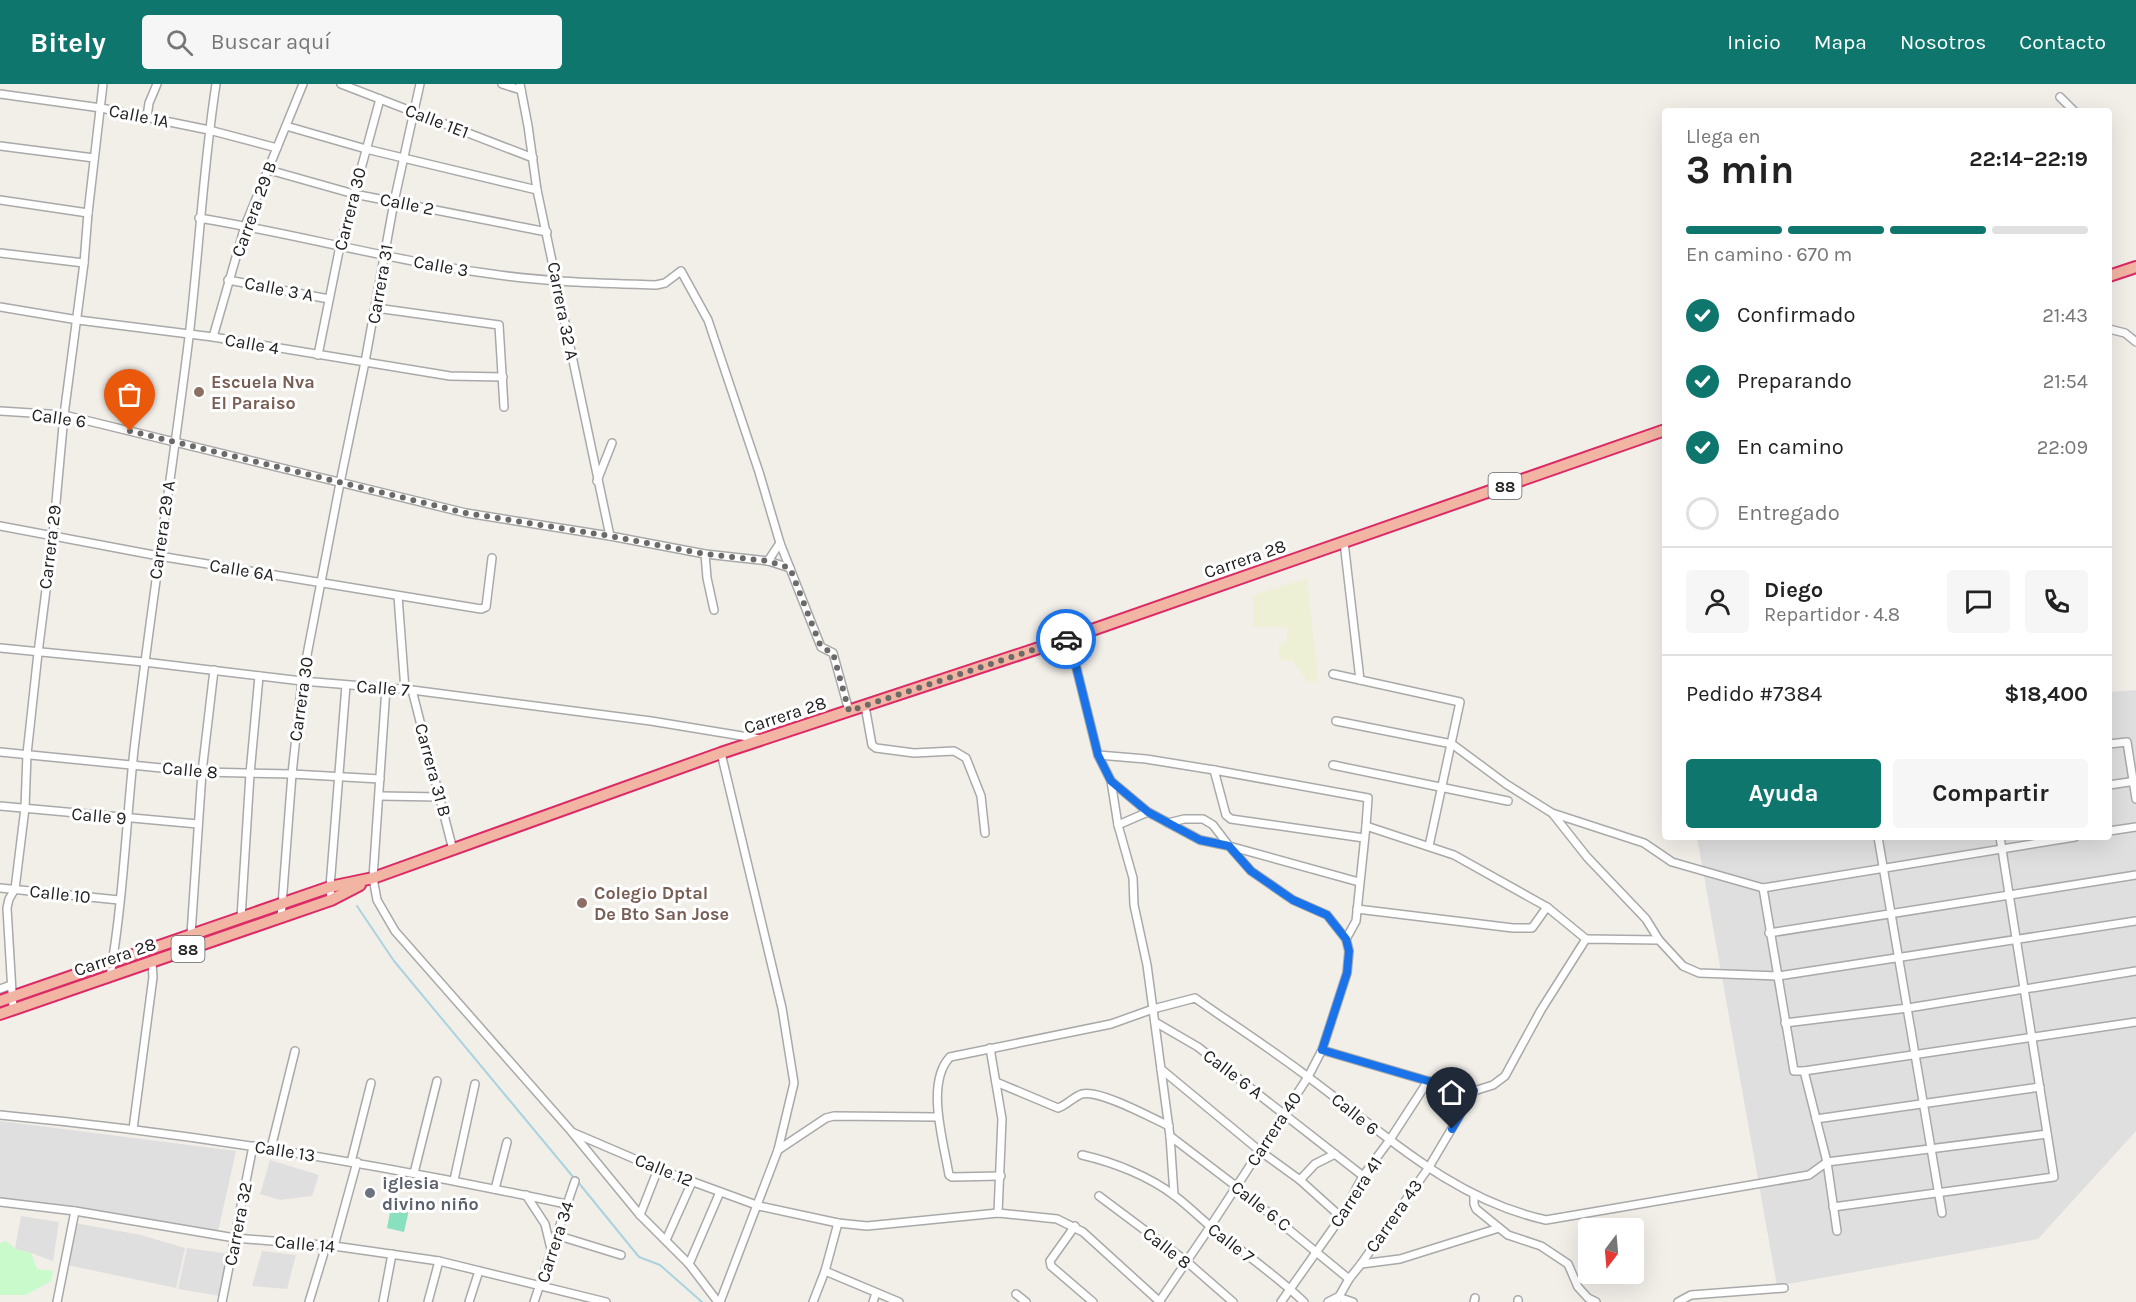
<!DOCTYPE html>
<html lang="es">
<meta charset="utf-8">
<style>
:root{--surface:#fff;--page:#f6f6f6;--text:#222;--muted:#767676;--line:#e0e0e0;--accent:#0f766e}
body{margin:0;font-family:Karla,sans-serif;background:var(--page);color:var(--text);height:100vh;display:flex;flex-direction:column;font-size:22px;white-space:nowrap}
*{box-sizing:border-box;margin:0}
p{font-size:20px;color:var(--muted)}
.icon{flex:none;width:33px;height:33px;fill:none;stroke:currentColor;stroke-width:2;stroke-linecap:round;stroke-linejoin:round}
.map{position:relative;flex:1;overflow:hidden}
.sheet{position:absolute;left:1662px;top:24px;width:450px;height:732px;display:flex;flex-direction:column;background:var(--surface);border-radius:6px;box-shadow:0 6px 24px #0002}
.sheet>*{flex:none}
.needle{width:39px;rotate:196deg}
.tools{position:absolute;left:1578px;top:1134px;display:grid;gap:12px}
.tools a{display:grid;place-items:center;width:66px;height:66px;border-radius:6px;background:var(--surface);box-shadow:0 6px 24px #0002;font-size:30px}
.pin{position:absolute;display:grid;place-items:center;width:51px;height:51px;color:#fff;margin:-62px -26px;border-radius:50% 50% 50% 0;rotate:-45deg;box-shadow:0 0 6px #0007}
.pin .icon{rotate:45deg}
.courier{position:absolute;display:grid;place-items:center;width:60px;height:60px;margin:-30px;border:4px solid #1a73e8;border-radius:50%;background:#fff;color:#222;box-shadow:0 2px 8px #0007}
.head em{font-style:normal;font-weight:700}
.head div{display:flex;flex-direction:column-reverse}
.head{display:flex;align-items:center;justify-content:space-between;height:102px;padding:0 24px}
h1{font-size:39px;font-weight:700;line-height:45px}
.bar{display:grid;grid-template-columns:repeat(4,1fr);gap:9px 6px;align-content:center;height:72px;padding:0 24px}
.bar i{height:8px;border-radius:4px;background:var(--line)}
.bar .selected{background:var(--accent)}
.bar p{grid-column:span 4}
.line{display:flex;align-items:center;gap:15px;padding:0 24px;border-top:2px solid var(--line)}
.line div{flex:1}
.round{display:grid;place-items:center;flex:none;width:63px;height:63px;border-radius:6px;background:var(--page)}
ol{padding:0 24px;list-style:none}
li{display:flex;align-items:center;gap:18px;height:66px}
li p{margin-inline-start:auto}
li .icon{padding:6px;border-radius:50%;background:var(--accent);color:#fff;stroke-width:4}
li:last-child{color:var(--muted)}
li i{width:33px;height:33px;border:3px solid var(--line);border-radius:50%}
.button{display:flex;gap:12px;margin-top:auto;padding:12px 24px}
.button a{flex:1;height:69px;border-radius:6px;background:var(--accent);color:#fff;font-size:24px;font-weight:700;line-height:69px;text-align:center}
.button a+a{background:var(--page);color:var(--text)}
header{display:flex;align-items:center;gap:36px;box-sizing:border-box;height:84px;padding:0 30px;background:var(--accent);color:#fff}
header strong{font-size:28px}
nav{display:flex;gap:33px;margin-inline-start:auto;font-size:21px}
.search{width:420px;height:54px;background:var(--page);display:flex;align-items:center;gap:15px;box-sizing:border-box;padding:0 21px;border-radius:6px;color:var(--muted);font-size:22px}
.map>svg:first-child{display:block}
.residential{fill:#e0dfdf}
.farmland{fill:#eef0d5}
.park{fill:#c8facc}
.pitch{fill:#88e0be}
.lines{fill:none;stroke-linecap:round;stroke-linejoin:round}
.stream{stroke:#aad3df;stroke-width:2}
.minor-casing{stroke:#a9a9a9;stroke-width:10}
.trunk-casing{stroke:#dc2a67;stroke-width:14}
.minor{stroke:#fff;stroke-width:7}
.trunk{stroke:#f2b4a3;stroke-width:10}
.done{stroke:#6b6a68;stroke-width:6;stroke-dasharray:0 10.8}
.route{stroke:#1a73e8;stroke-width:8}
.education-dot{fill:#8d6e63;stroke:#fff;stroke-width:2}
.worship-dot{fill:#6b7280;stroke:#fff;stroke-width:2}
.labels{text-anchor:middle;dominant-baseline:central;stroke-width:6;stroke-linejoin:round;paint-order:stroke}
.shield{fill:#fff;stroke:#646464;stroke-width:1.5}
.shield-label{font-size:16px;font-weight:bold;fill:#222}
.street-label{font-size:18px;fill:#222;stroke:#fff}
.education-label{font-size:18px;font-weight:bold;fill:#785e54;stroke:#fff;text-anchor:start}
.worship-label{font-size:18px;font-weight:bold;fill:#5b616d;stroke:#fff;text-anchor:start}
</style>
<header>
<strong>Bitely</strong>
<div class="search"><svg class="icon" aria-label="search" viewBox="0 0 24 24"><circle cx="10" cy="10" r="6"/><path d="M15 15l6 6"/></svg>Buscar aquí</div>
<nav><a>Inicio</a><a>Mapa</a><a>Nosotros</a><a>Contacto</a></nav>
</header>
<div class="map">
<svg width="2136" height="1218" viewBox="0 0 2136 1218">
<rect width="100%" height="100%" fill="#f2efe9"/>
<g class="residential">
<polygon points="2136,606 2136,1047 2038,1155 1777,1202 1697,753 2109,753 2109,608"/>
<polygon points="0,1037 236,1067 218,1147 0,1115"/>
<polygon points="270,1076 319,1091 312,1112 280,1116 260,1110"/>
<polygon points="21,1132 59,1138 53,1177 31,1169 15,1165"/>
<polygon points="75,1139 141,1151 185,1164 176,1204 67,1181"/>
<polygon points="187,1164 230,1170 220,1212 178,1205"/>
<polygon points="262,1167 296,1171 287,1205 252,1202"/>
</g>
<polygon class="farmland" points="1307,494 1318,597 1308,598 1293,577 1280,576 1278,562 1287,557 1287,543 1253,543 1253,511"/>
<polygon class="park" points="6,1157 15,1165 31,1169 37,1185 53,1187 51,1197 26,1211 0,1211 0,1159"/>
<polygon class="pitch" points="393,1113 411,1117 404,1148 387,1144"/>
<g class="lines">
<g class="stream">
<polyline points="357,822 394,877 574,1094"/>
<polyline points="578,1098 639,1173 660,1181 702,1218"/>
</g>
<defs>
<g id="minor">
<polyline points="341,0 533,74"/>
<polyline points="502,0 521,6"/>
<polyline points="520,0 528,42 537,106 610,452"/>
<polyline points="0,10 101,24 209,46 277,64"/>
<polyline points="2060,13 2074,27"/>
<polyline points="147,33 149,19 157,0"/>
<polyline points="286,42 366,65 537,106"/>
<polyline points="0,62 94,74"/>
<polyline points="269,86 354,110 547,148"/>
<polyline points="0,116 88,129"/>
<path d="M199,134C297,150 393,177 492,190C546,198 601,199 656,201L665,199L681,187L708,236L759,388L780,459L821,563L833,569L849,627"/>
<polyline points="0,169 84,179"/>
<polyline points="228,196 329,215"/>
<polyline points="0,223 78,236 213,253 450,292 503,293"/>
<polyline points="376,224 499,241 504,323"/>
<polyline points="2109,245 2125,249 2136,258"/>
<polyline points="213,253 245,142 303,0"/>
<polyline points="318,271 340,162 380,15"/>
<polyline points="0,327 64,331 466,429 610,452 705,470 768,477 790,484"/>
<polyline points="597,397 612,359"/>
<polyline points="0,442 159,472 481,525 486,523 492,474"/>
<polyline points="1344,458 1360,596"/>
<polyline points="705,470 707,494 714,526"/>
<polyline points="768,477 780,459"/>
<polyline points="398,512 405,606"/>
<polyline points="1069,554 1098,671 1111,697 1118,741 1133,794 1134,821 1147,881 1170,1052 1174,1111"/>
<polyline points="0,564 144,578 302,597 412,606 651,637 760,655"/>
<polyline points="1333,590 1460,618 1429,762"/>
<polyline points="386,604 373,794 377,816 395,847 571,1047 640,1131 689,1180 718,1218"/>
<polyline points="412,606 453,766"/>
<polyline points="865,622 872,661 876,664 914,669 954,667 966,674 981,712 985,749"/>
<polyline points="1336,637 1452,660 1506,700 1552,729 1644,759 1672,778 1763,804 2075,753"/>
<polyline points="2109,660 2127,658 2136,715"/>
<polyline points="0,668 202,688 292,690 380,695"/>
<polyline points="1098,671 1146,675 1214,686"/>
<polyline points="1333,681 1508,717"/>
<polyline points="1111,697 1148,728"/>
<polyline points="2109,701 2136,697"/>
<polyline points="380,712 441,713"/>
<polyline points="0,722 198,740"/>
<polyline points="1553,730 1587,773 1646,835 1659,856"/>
<polyline points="1168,739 1184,735 1203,735 1213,741 1229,762 1359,798"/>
<polyline points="1118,741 1148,728 1200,756 1229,762 1251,787 1293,816 1327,831 1346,855 1349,867 1347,889 1322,966 1308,993 1210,1143 1159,1218"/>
<polyline points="2109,747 2136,743"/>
<polyline points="1878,753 1942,1129"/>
<polyline points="1364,754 1231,735 1226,731 1214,686 1368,714 1366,742"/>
<polyline points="0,804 119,816"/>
<polyline points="1763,804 1794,987 1804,987 1827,1078 1837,1147"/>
<polyline points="331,816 330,803 346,601"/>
<polyline points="1357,825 1513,844 1532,844 1547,823"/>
<polyline points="241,834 250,690 259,592"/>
<polyline points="281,834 292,690 302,597 340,399 365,278 394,118 420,0"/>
<polyline points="1769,849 2136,791"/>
<polyline points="1346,855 1356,837 1366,742 1454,771 1547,823 1586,855"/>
<polyline points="190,865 202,688 214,586"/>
<path d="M110,892C123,818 126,741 134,666C150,528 172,391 189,253C199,168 203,84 216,0"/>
<polyline points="0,905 11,901"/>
<polyline points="13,925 7,824 9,815 15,805 25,724 27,670 38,569 53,451 64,331 84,179 88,129 103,0"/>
<polyline points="1155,938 1198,963 1363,1092"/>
<polyline points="1785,939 1908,924 2136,887"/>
<polyline points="990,964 1002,1035 998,1129"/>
<polyline points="1322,966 1428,997 1474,1007 1493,1001 1505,992 1541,926 1586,855 1659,856 1683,882 1699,889 1778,892 2136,837"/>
<polyline points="1161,985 1260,1067 1300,1096 1341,1133"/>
<polyline points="1804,987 2136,938"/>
<path d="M996,998L1058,1024C1067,1021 1073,1013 1082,1010C1099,1005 1152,1034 1169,1042"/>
<path d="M0,1031C191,1049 379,1080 566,1120"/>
<polyline points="1816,1035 2040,1003"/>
<polyline points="133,1045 153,893 152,878"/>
<polyline points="574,1049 658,1085 759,1122 838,1139 867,1142 998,1129 1057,1135 1083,1148 1160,1218"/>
<polyline points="1170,1052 1237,1103 1349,1195"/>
<polyline points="271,1064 295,967"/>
<polyline points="778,1066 826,1034 834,1032 938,1033"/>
<path d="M1082,1071C1113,1078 1149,1092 1175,1112C1191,1124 1205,1139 1221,1151C1249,1173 1278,1193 1304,1218"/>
<polyline points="351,1078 371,999"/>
<polyline points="414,1089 437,997"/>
<path d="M1001,1092L952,1093L949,1091C944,1059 925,999 950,973L1111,940L1153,925L1195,914C1232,940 1271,965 1308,993C1383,1048 1451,1115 1546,1136L1809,1091L1827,1078L2047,1050"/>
<polyline points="454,1096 475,1000"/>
<polyline points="1300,1096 1315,1080 1335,1070"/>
<polyline points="495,1105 507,1058"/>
<polyline points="526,1111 545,1140 551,1165"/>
<polyline points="1474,1111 1474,1120 1476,1125 1508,1151 1541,1162 1568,1180 1578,1203 1588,1214 1596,1218"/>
<polyline points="1099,1112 1186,1177 1233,1218"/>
<polyline points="0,1118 75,1127 235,1154 334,1162 439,1177 606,1218"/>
<polyline points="1833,1123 2054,1093 2000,753"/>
<polyline points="640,1131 658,1085"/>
<polyline points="1075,1142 1050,1177 1051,1182 1093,1218"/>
<polyline points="556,1151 621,1171"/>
<polyline points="666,1156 692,1098"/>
<polyline points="334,1162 357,1078"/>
<polyline points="689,1180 720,1108"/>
<polyline points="1361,1180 1400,1175 1499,1144"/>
<polyline points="825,1187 899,1218"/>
<polyline points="1016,1210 1026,1218"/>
<polyline points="57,1218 75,1127"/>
<polyline points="222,1218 253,1062"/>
<polyline points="309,1218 326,1162"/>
<polyline points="383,1218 392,1170"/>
<polyline points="428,1218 439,1177"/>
<polyline points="469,1218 479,1187"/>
<polyline points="534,1218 575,1097"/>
<polyline points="720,1218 778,1066 794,999 782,924 721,669"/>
<polyline points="813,1218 825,1187 838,1139"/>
<polyline points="873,1218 876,1209"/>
<polyline points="1281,1218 1341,1133 1363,1092 1389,1057 1428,997"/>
<polyline points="1328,1218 1338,1213 1353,1218"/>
<polyline points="1336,1218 1349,1195 1361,1180 1429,1083 1474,1007"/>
<polyline points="1474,1218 1475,1214"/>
<polyline points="1518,1218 1518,1216"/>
<polyline points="1678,1218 1691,1211 1784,1204"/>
</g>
<g id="trunk">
<polyline points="2109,192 2136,183"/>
<polyline points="0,917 330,803 373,794 721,669 1069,554 1665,346"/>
<polyline points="0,930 331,816 360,801"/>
</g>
</defs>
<use href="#minor" class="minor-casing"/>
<use href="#trunk" class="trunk-casing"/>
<use href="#minor" class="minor"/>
<use href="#trunk" class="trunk"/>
</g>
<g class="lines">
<polyline class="done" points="130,347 466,429 610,452 705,470 768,477 790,484 821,563 833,569 849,627 1066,555"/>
<polyline class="route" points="1066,555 1069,554 1098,671 1111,697 1148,728 1200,756 1229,762 1251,787 1293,816 1327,831 1346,855 1349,867 1347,889 1322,966 1428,997 1474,1007 1452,1045"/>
</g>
<g class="education-dot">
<circle cx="199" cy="308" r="6"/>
<circle cx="582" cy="819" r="6"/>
</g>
<circle class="worship-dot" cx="370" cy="1109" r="6"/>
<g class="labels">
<g class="shield">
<rect x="1488.5" y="389" width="33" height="26" rx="4.5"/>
<rect x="171.5" y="852" width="33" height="26" rx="4.5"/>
</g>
<g class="shield-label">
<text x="1505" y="402">88</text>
<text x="188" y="865">88</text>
</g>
<g class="street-label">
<text transform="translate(139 32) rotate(11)">Calle 1A</text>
<text transform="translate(437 37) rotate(21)">Calle 1E1</text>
<text transform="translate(407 120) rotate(11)">Calle 2</text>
<text transform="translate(254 125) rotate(-70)">Carrera 29 B</text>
<text transform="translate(350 125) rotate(-76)">Carrera 30</text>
<text transform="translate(441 182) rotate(10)">Calle 3</text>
<text transform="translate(380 200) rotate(-80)">Carrera 31</text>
<text transform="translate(279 205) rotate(11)">Calle 3 A</text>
<text transform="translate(563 227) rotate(79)">Carrera 32 A</text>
<text transform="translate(252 260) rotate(10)">Calle 4</text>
<text transform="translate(59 334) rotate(8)">Calle 6</text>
<text transform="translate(162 446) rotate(-82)">Carrera 29 A</text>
<text transform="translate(50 463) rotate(-83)">Carrera 29</text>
<text transform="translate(1245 475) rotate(-19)">Carrera 28</text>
<text transform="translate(242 486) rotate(9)">Calle 6A</text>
<text transform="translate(383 604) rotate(5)">Calle 7</text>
<text transform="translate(301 615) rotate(-82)">Carrera 30</text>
<text transform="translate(785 631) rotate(-18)">Carrera 28</text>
<text transform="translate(190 686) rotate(5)">Calle 8</text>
<text transform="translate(433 686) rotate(75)">Carrera 31 B</text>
<text transform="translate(99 732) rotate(5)">Calle 9</text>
<text transform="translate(60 810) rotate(6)">Calle 10</text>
<text transform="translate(115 873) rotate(-19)">Carrera 28</text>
<text transform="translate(1233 990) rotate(37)">Calle 6 A</text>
<text transform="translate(1355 1030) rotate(39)">Calle 6</text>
<text transform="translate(1274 1045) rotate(-57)">Carrera 40</text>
<text transform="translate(285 1067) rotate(9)">Calle 13</text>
<text transform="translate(664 1086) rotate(22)">Calle 12</text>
<text transform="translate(1356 1108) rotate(-57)">Carrera 41</text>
<text transform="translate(1261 1122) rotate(38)">Calle 6 C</text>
<text transform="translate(1394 1132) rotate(-55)">Carrera 43</text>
<text transform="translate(238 1140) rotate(-79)">Carrera 32</text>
<text transform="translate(555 1158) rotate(-72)">Carrera 34</text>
<text transform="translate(1231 1159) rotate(38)">Calle 7</text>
<text transform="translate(305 1160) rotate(5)">Calle 14</text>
<text transform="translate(1167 1164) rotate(38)">Calle 8</text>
</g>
<g class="education-label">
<text x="211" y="298">Escuela Nva<tspan x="211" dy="21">El Paraiso</tspan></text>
<text x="594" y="809">Colegio Dptal<tspan x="594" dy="21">De Bto San Jose</tspan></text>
</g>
<g class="worship-label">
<text x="382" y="1099">iglesia<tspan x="382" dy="21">divino niño</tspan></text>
</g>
</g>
</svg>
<div class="tools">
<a><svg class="needle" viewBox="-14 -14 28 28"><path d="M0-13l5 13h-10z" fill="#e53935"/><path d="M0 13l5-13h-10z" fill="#767676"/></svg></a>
</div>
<div class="pin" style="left:130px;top:347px;background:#ea580c"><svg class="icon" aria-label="bag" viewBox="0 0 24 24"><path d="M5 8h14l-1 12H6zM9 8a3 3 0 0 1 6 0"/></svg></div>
<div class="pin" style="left:1452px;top:1045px;background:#1f2937"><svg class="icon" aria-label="home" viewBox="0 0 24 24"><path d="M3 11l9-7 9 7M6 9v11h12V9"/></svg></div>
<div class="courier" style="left:1066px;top:555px"><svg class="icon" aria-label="car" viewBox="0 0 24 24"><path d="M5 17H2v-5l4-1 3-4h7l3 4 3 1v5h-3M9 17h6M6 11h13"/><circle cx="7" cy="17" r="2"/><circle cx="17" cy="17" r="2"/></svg></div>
<section class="sheet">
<div class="head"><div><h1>3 min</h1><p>Llega en</p></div><em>22:14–22:19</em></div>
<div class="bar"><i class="selected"></i><i class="selected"></i><i class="selected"></i><i></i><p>En camino · 670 m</p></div>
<ol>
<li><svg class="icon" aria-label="check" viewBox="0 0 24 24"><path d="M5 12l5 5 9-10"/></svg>Confirmado<p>21:43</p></li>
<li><svg class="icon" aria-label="check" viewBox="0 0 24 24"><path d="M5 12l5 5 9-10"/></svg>Preparando<p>21:54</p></li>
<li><svg class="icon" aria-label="check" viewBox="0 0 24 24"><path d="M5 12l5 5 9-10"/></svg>En camino<p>22:09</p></li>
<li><i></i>Entregado</li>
</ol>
<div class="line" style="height:108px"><a class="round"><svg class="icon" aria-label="person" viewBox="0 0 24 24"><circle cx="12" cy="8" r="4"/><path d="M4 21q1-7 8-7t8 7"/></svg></a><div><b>Diego</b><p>Repartidor · 4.8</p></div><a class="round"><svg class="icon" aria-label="chat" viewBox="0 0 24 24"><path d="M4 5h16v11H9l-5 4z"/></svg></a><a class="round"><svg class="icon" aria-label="phone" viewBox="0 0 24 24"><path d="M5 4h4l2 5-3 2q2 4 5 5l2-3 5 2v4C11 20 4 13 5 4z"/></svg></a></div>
<div class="line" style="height:78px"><div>Pedido #7384</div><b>$18,400</b></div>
<div class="button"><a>Ayuda</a><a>Compartir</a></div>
</section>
</div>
